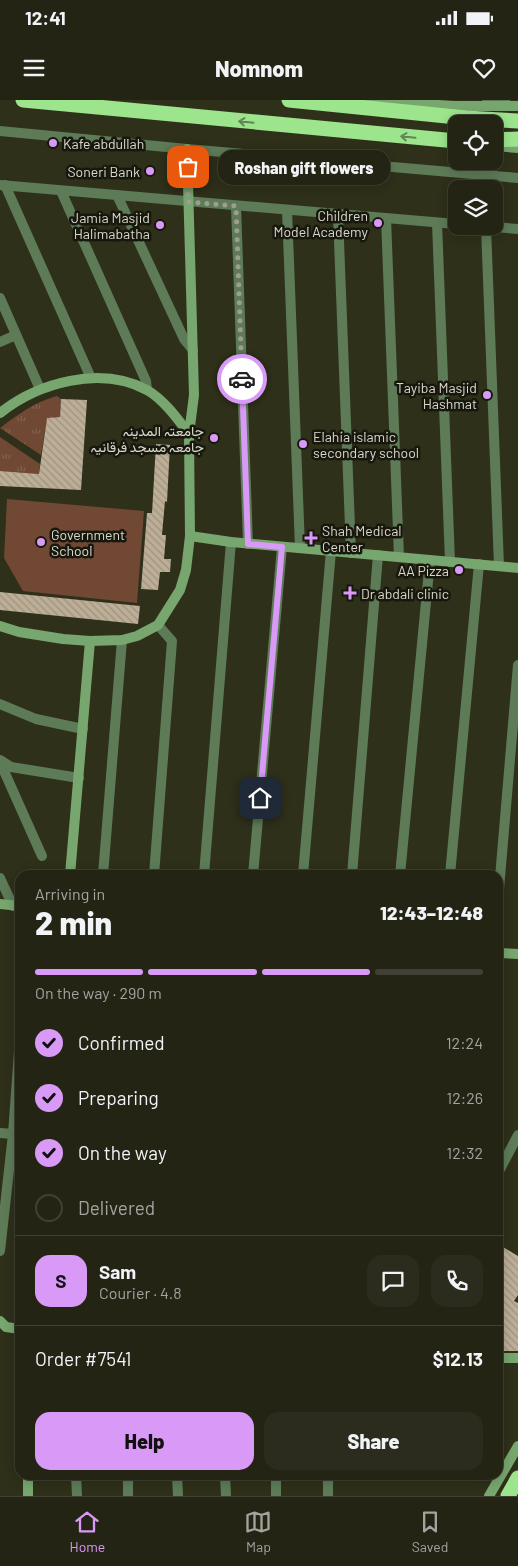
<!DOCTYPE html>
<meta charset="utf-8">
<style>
:root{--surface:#232414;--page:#2b2c1d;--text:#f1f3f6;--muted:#a3a4a0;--line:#404134;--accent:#d99af7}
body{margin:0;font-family:Barlow,Vazirmatn,sans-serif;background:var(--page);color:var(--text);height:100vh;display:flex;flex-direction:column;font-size:19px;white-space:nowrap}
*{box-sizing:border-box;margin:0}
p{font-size:16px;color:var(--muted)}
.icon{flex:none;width:28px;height:28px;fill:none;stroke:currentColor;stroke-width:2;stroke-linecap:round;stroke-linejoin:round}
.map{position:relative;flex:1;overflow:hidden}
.side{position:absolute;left:15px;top:770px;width:488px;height:610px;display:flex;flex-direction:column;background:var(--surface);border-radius:15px;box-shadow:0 2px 12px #0003,0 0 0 1px var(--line)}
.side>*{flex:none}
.tools{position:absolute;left:448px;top:15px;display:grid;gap:10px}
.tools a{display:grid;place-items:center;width:55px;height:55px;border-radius:10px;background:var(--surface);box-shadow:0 2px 12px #0003,0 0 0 1px var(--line);font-size:25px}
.pin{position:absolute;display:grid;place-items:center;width:42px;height:42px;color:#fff;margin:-21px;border-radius:10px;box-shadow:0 2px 8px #0006}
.courier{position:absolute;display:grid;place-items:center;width:50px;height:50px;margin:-25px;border:4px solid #d99af7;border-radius:50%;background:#fff;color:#222;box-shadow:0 1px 6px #0007}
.bubble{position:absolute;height:35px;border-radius:15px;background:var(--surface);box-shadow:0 2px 12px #0003,0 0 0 1px var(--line);font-size:16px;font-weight:800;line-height:35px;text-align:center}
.head em{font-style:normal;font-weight:800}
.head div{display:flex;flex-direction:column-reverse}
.head{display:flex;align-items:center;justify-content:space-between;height:85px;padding:0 20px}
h1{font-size:32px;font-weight:800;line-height:38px}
.bar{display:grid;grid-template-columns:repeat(4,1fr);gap:8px 5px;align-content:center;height:60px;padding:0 20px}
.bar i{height:6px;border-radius:4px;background:var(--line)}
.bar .active{background:var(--accent)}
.bar p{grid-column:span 4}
.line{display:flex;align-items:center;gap:12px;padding:0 20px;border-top:1px solid var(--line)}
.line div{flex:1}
.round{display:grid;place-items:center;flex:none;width:52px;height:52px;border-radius:15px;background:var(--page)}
ol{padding:0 20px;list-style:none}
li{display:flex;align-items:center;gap:15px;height:55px}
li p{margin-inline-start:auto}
li .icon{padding:5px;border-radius:50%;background:var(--accent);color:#111;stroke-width:4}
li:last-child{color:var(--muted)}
li i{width:28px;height:28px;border:2px solid var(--line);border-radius:50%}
.button{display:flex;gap:10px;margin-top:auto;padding:10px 20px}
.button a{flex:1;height:58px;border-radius:15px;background:var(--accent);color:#111;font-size:20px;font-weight:800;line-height:58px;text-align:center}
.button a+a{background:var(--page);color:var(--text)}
.status{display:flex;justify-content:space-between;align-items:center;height:35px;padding:0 25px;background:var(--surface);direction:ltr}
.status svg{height:14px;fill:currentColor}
header{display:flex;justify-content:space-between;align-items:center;height:65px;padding:0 20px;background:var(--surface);font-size:22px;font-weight:800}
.tab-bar{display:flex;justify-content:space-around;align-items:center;height:70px;border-top:1px solid var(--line);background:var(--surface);font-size:14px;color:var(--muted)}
.tab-bar a{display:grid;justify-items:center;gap:2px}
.tab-bar .active{color:var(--accent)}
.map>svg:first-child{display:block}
.grass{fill:url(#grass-tufts)}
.pitch{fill:#704834}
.building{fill:url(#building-back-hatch)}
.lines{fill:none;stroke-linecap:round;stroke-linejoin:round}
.street{stroke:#5e7b58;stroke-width:10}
.secondary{stroke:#77a66e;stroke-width:10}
.highway{stroke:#9ce58d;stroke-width:15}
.oneway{stroke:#608853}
.done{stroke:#9e9e8e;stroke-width:5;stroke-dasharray:0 9}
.route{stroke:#d99af7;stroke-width:6}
.poi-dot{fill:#d99af7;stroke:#17170d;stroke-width:2}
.labels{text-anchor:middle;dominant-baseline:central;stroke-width:5;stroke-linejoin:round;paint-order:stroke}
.poi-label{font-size:14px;fill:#d9dacc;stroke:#17170d;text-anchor:end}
</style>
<div class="status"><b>12:41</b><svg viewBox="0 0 49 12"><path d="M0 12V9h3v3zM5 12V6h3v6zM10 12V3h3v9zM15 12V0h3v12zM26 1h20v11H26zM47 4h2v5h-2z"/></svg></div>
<header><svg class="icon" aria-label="menu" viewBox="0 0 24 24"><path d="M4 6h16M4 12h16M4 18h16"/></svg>Nomnom<svg class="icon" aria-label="heart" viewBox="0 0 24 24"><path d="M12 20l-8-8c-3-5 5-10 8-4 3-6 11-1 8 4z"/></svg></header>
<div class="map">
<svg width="518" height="1396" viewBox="0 0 518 1396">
<defs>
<pattern id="grass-tufts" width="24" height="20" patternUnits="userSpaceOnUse" patternTransform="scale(1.25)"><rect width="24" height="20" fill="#704834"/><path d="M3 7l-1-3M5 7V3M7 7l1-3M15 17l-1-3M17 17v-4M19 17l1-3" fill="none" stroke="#846250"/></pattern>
<pattern id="building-back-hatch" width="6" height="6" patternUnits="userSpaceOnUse" patternTransform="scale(1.25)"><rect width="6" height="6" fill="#bdae97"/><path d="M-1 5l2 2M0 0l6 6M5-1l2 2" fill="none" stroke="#9e9380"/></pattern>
</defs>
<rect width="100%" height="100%" fill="#2f301a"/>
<g class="grass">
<path d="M57,296L61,299L60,317L47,318L41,355L0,328C20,313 33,303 57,296Z"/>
<polygon points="0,337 40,364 39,374 0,371"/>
</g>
<polygon class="pitch" points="7,399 144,411 137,503 23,491 4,458"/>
<g class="building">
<polygon points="61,299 87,300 81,390 0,386 0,371 39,374 47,318 60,317"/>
<polygon points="156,344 170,345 167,402 165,401 162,435 166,435 164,459 171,459 170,472 160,472 158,490 141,489 147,413 152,413"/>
<polygon points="0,492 140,506 138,524 0,510"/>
<polygon points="498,1144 518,1156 518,1195 514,1201 518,1203 518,1251 498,1251"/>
</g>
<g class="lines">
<g class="street">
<polyline points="487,0 506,3"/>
<polyline points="0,31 187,49 518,78"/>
<polyline points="0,85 456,124"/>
<polyline points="5,85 91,278"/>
<polyline points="61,91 146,281 147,290"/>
<polyline points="117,95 184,239 193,250"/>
<polyline points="236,106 248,444"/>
<polyline points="287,110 300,448"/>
<polyline points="338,115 351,453"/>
<polyline points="386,118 399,457"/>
<polyline points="437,123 450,462"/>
<polyline points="482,126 518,129"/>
<polyline points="486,127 499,466"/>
<polyline points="0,198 40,289"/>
<polyline points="0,242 16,235"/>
<polyline points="0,604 36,619 83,629"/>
<polyline points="0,660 11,667 79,678"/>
<polyline points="0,662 42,756"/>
<polyline points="103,775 122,540"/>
<polyline points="154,775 172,541 158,525"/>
<polyline points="204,775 231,442"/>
<polyline points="253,775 282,447"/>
<polyline points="303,775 331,451"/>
<polyline points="352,775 378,455"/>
<polyline points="400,775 430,460"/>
<polyline points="450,775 479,464"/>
<polyline points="0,778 13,806"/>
<polyline points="498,801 518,565"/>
<polyline points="0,1033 13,1034"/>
<polyline points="498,1073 518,1035"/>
<polyline points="0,1151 13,1034 20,937"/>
<polyline points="76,1375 77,1396"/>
<polyline points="128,1375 128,1396"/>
<polyline points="177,1375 178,1396"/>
<polyline points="225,1375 226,1396"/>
<polyline points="276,1375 276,1396"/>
<polyline points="328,1396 328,1375"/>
</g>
<g class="secondary">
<polyline points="360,0 454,6 518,6"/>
<polyline points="494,46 518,48"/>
<path d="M0,313C38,283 100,265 147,290C164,300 177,318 189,334"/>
<polyline points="190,436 231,442 518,468"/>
<polyline points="0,526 19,532 63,539 90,541 122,540 137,536 158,525 180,490 186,470 190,436 189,334 194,295 187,49"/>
<polyline points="70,775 90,541"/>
<polyline points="0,804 20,806"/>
<polyline points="498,853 518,854"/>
<polyline points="0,1221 6,1227 20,1229"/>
<polyline points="498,1258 518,1258"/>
<polyline points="28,1375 28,1396"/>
<polyline points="489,1396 518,1346"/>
</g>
<g class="highway">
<polyline points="23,0 456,41"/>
<polyline points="289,0 466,18 518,21"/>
<polyline points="494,40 518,39"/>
<polyline points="508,1396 518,1378"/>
</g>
</g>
<defs><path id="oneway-shaft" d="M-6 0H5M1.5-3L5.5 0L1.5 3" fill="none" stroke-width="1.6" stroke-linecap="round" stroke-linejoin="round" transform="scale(1.25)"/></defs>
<g class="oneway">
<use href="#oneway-shaft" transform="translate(246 22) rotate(-174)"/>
<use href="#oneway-shaft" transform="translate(408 37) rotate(-174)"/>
</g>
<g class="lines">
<polyline class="done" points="188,67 188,102 236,106 242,279"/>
<polyline class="route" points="242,279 248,444 282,447 260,698"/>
</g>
<g class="poi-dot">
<circle cx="53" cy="43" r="5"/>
<circle cx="150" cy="71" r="5"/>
<circle cx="378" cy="123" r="5"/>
<circle cx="160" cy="125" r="5"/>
<circle cx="487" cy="295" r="5"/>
<circle cx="214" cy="338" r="5"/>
<circle cx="303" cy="344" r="5"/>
<path d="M308.5 430.5h5v5h5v5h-5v5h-5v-5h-5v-5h5z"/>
<circle cx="41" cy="442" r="5"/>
<circle cx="459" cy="470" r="5"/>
<path d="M347.5 485.5h5v5h5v5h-5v5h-5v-5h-5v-5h5z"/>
</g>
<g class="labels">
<g class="poi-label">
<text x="63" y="43" text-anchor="start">Kafe abdullah</text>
<text x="140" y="71">Soneri Bank</text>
<text x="368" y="115">Children<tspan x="368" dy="16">Model Academy</tspan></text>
<text x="150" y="117">Jamia Masjid<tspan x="150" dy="16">Halimabatha</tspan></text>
<text x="477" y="287">Tayiba Masjid<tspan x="477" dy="16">Hashmat</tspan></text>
<text x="204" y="330">جامعتہ المدینہ<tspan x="204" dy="16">جامعہ مسجد فرقانیہ</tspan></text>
<text x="313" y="336" text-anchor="start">Elahia islamic<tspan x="313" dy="16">secondary school</tspan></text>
<text x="322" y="430" text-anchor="start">Shah Medical<tspan x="322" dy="16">Center</tspan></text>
<text x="51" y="434" text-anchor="start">Government<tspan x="51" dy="16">School</tspan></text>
<text x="449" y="470">AA Pizza</text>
<text x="361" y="493" text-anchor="start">Dr abdali clinic</text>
</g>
</g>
</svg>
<div class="tools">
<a><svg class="icon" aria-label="locate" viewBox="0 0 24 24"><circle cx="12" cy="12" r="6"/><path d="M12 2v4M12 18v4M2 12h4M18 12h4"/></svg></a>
<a><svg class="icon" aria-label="layers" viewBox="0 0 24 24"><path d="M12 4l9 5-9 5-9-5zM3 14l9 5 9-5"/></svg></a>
</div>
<div class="pin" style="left:188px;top:67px;background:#ea580c"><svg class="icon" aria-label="bag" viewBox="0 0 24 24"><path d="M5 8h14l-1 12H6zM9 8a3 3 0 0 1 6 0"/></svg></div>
<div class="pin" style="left:260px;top:698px;background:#1f2937"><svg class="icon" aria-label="home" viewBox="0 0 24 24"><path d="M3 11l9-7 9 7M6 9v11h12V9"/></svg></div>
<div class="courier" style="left:242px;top:279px"><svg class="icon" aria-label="car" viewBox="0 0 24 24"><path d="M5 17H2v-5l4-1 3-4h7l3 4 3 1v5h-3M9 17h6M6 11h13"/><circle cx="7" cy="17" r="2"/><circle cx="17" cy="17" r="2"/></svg></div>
<div class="bubble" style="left:218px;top:50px;width:172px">Roshan gift flowers</div>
<section class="side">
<div class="head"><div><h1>2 min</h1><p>Arriving in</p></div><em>12:43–12:48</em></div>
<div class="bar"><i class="active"></i><i class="active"></i><i class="active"></i><i></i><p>On the way · 290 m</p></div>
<ol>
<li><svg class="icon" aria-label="check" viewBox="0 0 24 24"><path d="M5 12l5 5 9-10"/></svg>Confirmed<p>12:24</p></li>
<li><svg class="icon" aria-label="check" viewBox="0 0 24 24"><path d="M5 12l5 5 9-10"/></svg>Preparing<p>12:26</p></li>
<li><svg class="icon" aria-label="check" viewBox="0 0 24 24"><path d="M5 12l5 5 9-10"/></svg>On the way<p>12:32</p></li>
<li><i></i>Delivered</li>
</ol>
<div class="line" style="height:90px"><b class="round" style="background:var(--accent);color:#111">S</b><div><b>Sam</b><p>Courier · 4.8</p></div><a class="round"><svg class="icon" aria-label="chat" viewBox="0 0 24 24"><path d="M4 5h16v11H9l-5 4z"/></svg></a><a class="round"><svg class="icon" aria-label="phone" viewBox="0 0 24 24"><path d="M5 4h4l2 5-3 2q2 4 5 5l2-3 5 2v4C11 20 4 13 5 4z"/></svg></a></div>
<div class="line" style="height:65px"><div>Order #7541</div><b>$12.13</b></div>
<div class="button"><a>Help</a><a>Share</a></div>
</section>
</div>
<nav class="tab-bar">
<a class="active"><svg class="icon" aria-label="home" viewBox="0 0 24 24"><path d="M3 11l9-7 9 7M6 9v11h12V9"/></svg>Home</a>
<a><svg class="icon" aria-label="map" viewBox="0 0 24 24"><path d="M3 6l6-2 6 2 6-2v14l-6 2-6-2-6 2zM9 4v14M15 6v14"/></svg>Map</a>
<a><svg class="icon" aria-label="saved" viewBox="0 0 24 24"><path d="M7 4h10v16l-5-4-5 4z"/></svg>Saved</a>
</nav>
